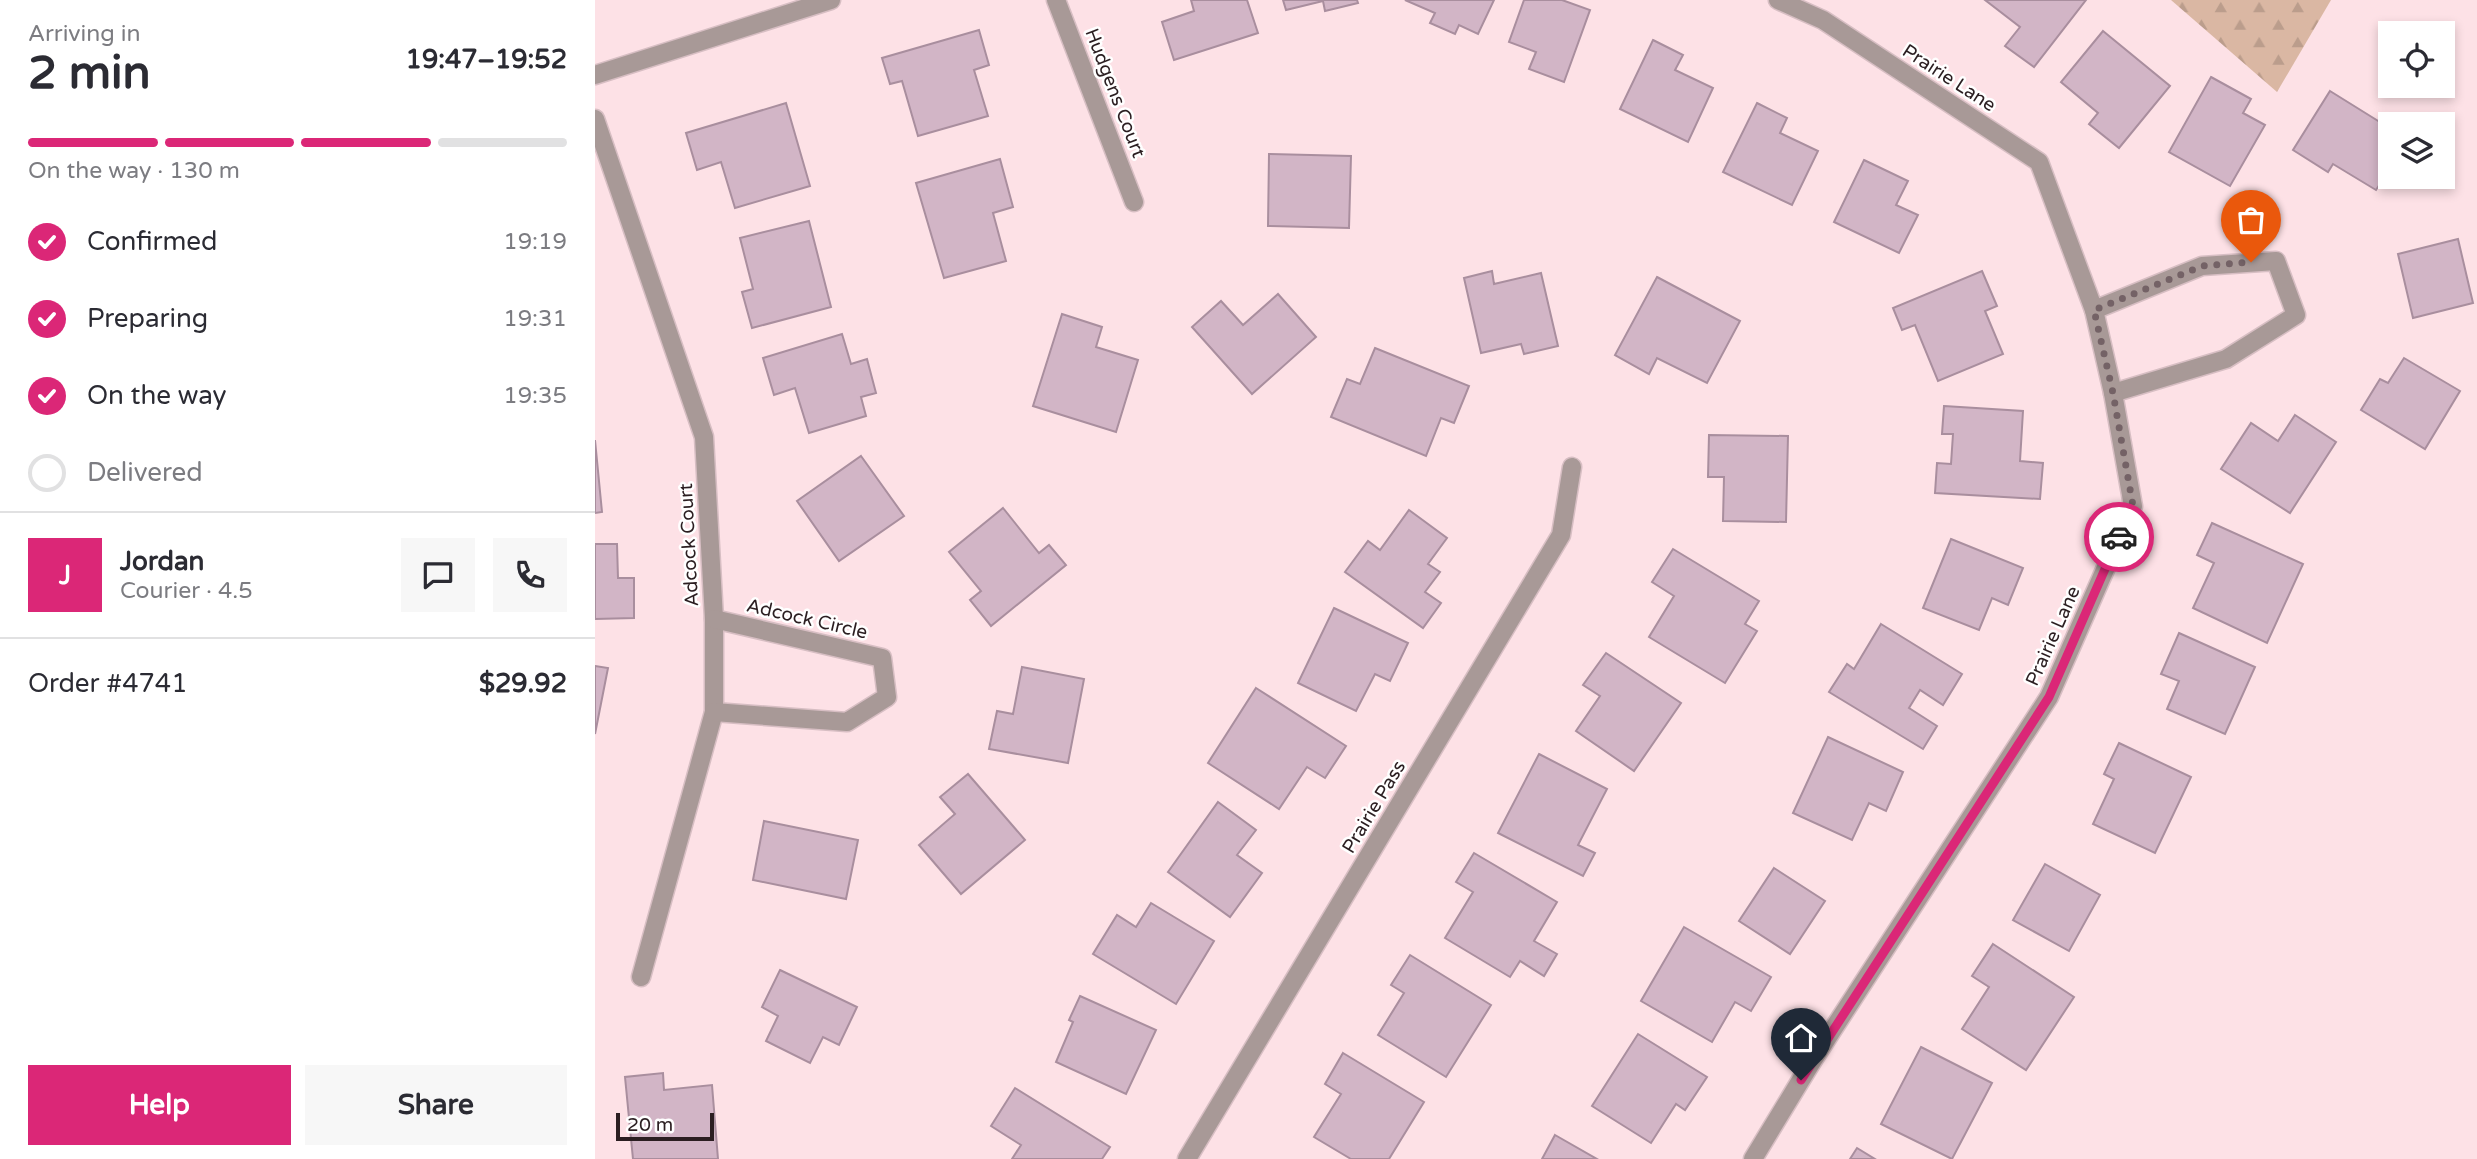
<!DOCTYPE html>
<meta charset="utf-8">
<style>
:root{--surface:#fff;--page:#f7f7f7;--text:#2b2b33;--muted:#7c7c81;--line:#e1e1e2;--accent:#db2777}
body{margin:0;font-family:"Varela Round",sans-serif;background:var(--page);color:var(--text);height:100vh;display:flex;flex-direction:column;font-size:26px;white-space:nowrap}
*{box-sizing:border-box;margin:0}
p{font-size:23px;color:var(--muted)}
.icon{flex:none;width:38px;height:38px;fill:none;stroke:currentColor;stroke-width:2;stroke-linecap:round;stroke-linejoin:round}
.map{position:relative;flex:1;overflow:hidden}
.panel{display:flex;flex-direction:column;background:var(--surface);width:595px}
.panel>*{flex:none}
.fabs{position:absolute;left:1783px;top:21px;display:grid;gap:14px}
.fabs a{display:grid;place-items:center;width:77px;height:77px;border-radius:0px;background:var(--surface);box-shadow:0 4px 10px #0003;font-size:35px}
.scale{position:absolute;left:21px;bottom:18px;width:98px;box-sizing:border-box;padding-left:7px;border:4px solid #2b1e21;border-top:0;font-size:19px;line-height:24px;white-space:nowrap;color:#2b1e21;-webkit-text-stroke:5px #fff;paint-order:stroke}
.pin{position:absolute;display:grid;place-items:center;width:60px;height:60px;color:#fff;margin:-72px -30px;border-radius:50% 50% 50% 0;rotate:-45deg;box-shadow:0 0 7px #0007}
.pin .icon{rotate:45deg}
.courier{position:absolute;display:grid;place-items:center;width:70px;height:70px;margin:-35px;border:5px solid #db2777;border-radius:50%;background:#fff;color:#222;box-shadow:0 2px 9px #0007}
.summary em{font-style:normal;font-weight:700}
.summary div{display:flex;flex-direction:column-reverse}
.summary{display:flex;align-items:center;justify-content:space-between;height:119px;padding:0 28px}
h1{font-size:46px;font-weight:700;line-height:52px}
.bar{display:grid;grid-template-columns:repeat(4,1fr);gap:10px 7px;align-content:center;height:84px;padding:0 28px}
.bar i{height:9px;border-radius:5px;background:var(--line)}
.bar .selected{background:var(--accent)}
.bar p{grid-column:span 4}
.line{display:flex;align-items:center;gap:18px;padding:0 28px;border-top:2px solid var(--line)}
.line div{flex:1}
.round{display:grid;place-items:center;flex:none;width:74px;height:74px;border-radius:0px;background:var(--page)}
ol{padding:0 28px;list-style:none}
li{display:flex;align-items:center;gap:21px;height:77px}
li p{margin-inline-start:auto}
li .icon{padding:7px;border-radius:50%;background:var(--accent);color:#fff;stroke-width:4}
li:last-child{color:var(--muted)}
li i{width:38px;height:38px;border:4px solid var(--line);border-radius:50%}
.button{display:flex;gap:14px;margin-top:auto;padding:14px 28px}
.button a{flex:1;height:80px;border-radius:0px;background:var(--accent);color:#fff;font-size:28px;font-weight:700;line-height:80px;text-align:center}
.button a+a{background:var(--page);color:var(--text)}
main{display:flex;flex:1;min-height:0}
.map>svg:first-child{display:block}
.forest{fill:url(#forest-firs)}
.building{fill:#d2b5c6;stroke:#a98e9e;stroke-width:2}
.lines{fill:none;stroke-linecap:round;stroke-linejoin:round}
.minor-casing{stroke:#d7bec3;stroke-width:21}
.minor{stroke:#a89997;stroke-width:18}
.done{stroke:#746266;stroke-width:7;stroke-dasharray:0 12.6}
.route{stroke:#db2777;stroke-width:9}
.labels{text-anchor:middle;dominant-baseline:central;stroke-width:5;stroke-linejoin:round;paint-order:stroke}
.street-label{font-size:19px;fill:#2b1e21;stroke:#fff}
</style>
<main>
<section class="panel">
<div class="summary"><div><h1>2 min</h1><p>Arriving in</p></div><em>19:47–19:52</em></div>
<div class="bar"><i class="selected"></i><i class="selected"></i><i class="selected"></i><i></i><p>On the way · 130 m</p></div>
<ol>
<li><svg class="icon" aria-label="check" viewBox="0 0 24 24"><path d="M5 12l5 5 9-10"/></svg>Confirmed<p>19:19</p></li>
<li><svg class="icon" aria-label="check" viewBox="0 0 24 24"><path d="M5 12l5 5 9-10"/></svg>Preparing<p>19:31</p></li>
<li><svg class="icon" aria-label="check" viewBox="0 0 24 24"><path d="M5 12l5 5 9-10"/></svg>On the way<p>19:35</p></li>
<li><i></i>Delivered</li>
</ol>
<div class="line" style="height:126px"><b class="round" style="background:var(--accent);color:#fff">J</b><div><b>Jordan</b><p>Courier · 4.5</p></div><a class="round"><svg class="icon" aria-label="chat" viewBox="0 0 24 24"><path d="M4 5h16v11H9l-5 4z"/></svg></a><a class="round"><svg class="icon" aria-label="phone" viewBox="0 0 24 24"><path d="M5 4h4l2 5-3 2q2 4 5 5l2-3 5 2v4C11 20 4 13 5 4z"/></svg></a></div>
<div class="line" style="height:91px"><div>Order #4741</div><b>$29.92</b></div>
<div class="button"><a>Help</a><a>Share</a></div>
</section>
<div class="map">
<svg width="1882" height="1159" viewBox="0 0 1882 1159">
<defs>
<pattern id="forest-firs" width="22" height="20" patternUnits="userSpaceOnUse" patternTransform="scale(1.75)"><rect width="22" height="20" fill="#dab7a3"/><path d="M5 1l3.5 6h-7zM16 11l3.5 6h-7z" fill="#bb9d8c"/></pattern>
</defs>
<rect width="100%" height="100%" fill="#fde1e6"/>
<polygon class="forest" points="1576,0 1736,0 1682,92"/>
<g class="building">
<polygon points="596,0 652,0 663,33 579,60 567,22 599,11"/>
<polygon points="688,0 762,0 763,3 730,11 728,1 691,10"/>
<polygon points="810,0 899,0 883,34 864,25 860,34 835,23 840,13"/>
<polygon points="929,0 967,0 995,10 969,82 934,69 941,52 914,42"/>
<polygon points="1390,0 1491,0 1439,67 1410,46 1425,27"/>
<polygon points="384,30 394,65 379,70 393,116 323,136 307,81 295,84 287,58"/>
<polygon points="1508,31 1575,86 1524,148 1494,124 1503,113 1466,82"/>
<polygon points="1058,40 1088,55 1080,70 1118,88 1093,142 1025,109"/>
<polygon points="1616,77 1656,99 1648,113 1670,125 1635,186 1574,152"/>
<polygon points="1735,91 1796,129 1796,167 1781,190 1738,164 1733,172 1698,150"/>
<polygon points="191,103 215,186 140,208 126,162 102,170 91,133"/>
<polygon points="1162,103 1192,118 1185,133 1223,151 1197,205 1128,172"/>
<polygon points="674,154 756,156 754,228 673,226"/>
<polygon points="405,159 418,207 398,213 411,261 349,278 321,183"/>
<polygon points="1269,160 1313,181 1301,205 1323,215 1304,253 1239,222"/>
<polygon points="214,221 236,307 157,328 147,292 158,289 145,238"/>
<polygon points="1863,239 1878,303 1818,318 1803,254"/>
<polygon points="897,271 899,284 946,273 963,346 929,354 926,344 886,353 869,278"/>
<polygon points="1387,271 1402,306 1390,311 1408,354 1343,381 1320,325 1307,330 1298,308"/>
<polygon points="1062,277 1145,321 1112,383 1062,358 1054,374 1020,355"/>
<polygon points="683,294 721,337 657,394 597,327 626,301 648,325"/>
<polygon points="467,314 507,327 501,347 543,360 521,432 438,406"/>
<polygon points="247,334 256,364 272,359 281,393 266,397 271,416 214,433 200,388 179,395 168,358"/>
<polygon points="780,348 874,386 859,423 846,418 831,456 736,417 752,379 765,384"/>
<polygon points="1809,358 1865,391 1830,449 1766,410 1785,379 1793,383"/>
<polygon points="1349,406 1428,411 1425,461 1448,463 1445,499 1340,493 1342,463 1356,464 1358,434 1347,434"/>
<polygon points="1700,415 1741,442 1695,513 1626,469 1656,423 1683,441"/>
<polygon points="1114,435 1193,436 1191,522 1128,521 1129,477 1113,477"/>
<polygon points="0,440 7,512 0,513"/>
<polygon points="266,456 309,516 244,561 202,501"/>
<polygon points="408,508 444,553 454,545 471,565 396,626 375,600 386,591 354,552"/>
<polygon points="814,510 852,538 833,564 845,572 830,592 846,603 828,628 750,572 773,541 785,550"/>
<polygon points="1617,523 1708,564 1672,643 1598,608 1619,563 1602,555"/>
<polygon points="1356,539 1428,568 1413,605 1397,598 1384,630 1328,608"/>
<polygon points="0,544 22,544 23,578 39,578 39,618 0,619"/>
<polygon points="1078,549 1164,601 1150,624 1162,631 1130,683 1054,637 1079,596 1057,582"/>
<polygon points="739,608 813,643 795,681 780,674 761,711 703,683"/>
<polygon points="1286,624 1367,674 1348,705 1325,690 1314,708 1342,726 1328,749 1234,692 1252,664 1259,669"/>
<polygon points="1584,633 1660,667 1630,734 1572,709 1584,681 1566,674"/>
<polygon points="1011,653 1086,703 1039,771 981,731 1005,696 988,685"/>
<polygon points="0,666 13,668 0,734"/>
<polygon points="427,667 489,679 473,763 394,749 402,711 418,714"/>
<polygon points="661,688 751,746 730,778 712,767 684,809 613,763"/>
<polygon points="1233,737 1308,772 1291,811 1274,803 1257,840 1198,813"/>
<polygon points="1524,743 1596,777 1560,853 1498,824 1519,779 1509,774"/>
<polygon points="944,754 1012,789 983,845 1000,853 988,876 903,833"/>
<polygon points="373,774 430,840 366,894 324,845 360,814 345,797"/>
<polygon points="623,802 661,830 642,855 667,873 635,917 573,872"/>
<polygon points="169,821 263,840 251,899 158,880"/>
<polygon points="879,853 962,902 939,941 962,954 949,976 925,961 915,977 850,938 878,892 861,882"/>
<polygon points="1450,864 1505,895 1474,951 1418,920"/>
<polygon points="1179,868 1230,901 1195,954 1144,921"/>
<polygon points="556,903 619,941 581,1004 498,954 522,915 541,927"/>
<polygon points="1089,927 1176,977 1156,1011 1140,1002 1117,1042 1046,1001"/>
<polygon points="1398,944 1479,997 1431,1070 1367,1029 1394,987 1377,976"/>
<polygon points="815,955 896,1005 851,1077 783,1035 809,993 796,985"/>
<polygon points="185,970 262,1007 244,1045 228,1037 215,1063 171,1041 183,1016 167,1007"/>
<polygon points="485,996 561,1030 531,1094 461,1062 478,1022 474,1020"/>
<polygon points="1043,1034 1112,1077 1090,1110 1081,1104 1056,1143 997,1106"/>
<polygon points="1326,1047 1397,1083 1357,1159 1286,1124"/>
<polygon points="748,1053 829,1102 794,1159 756,1159 719,1137 746,1094 730,1084"/>
<polygon points="68,1073 69,1090 117,1085 123,1159 38,1159 30,1077"/>
<polygon points="420,1088 515,1147 507,1159 417,1159 426,1145 396,1126"/>
<polygon points="960,1135 1002,1159 947,1159"/>
<polygon points="1262,1148 1280,1159 1255,1159"/>
</g>
<g class="lines">
<defs>
<g id="minor">
<polyline points="461,0 539,202"/>
<polyline points="0,75 236,0"/>
<polyline points="0,119 109,437 119,619 119,712 46,977"/>
<polyline points="1499,310 1607,266 1681,261 1701,315 1631,359 1518,393"/>
<polyline points="119,619 287,658 292,697 252,722 119,712"/>
<polyline points="592,1159 966,535 977,467"/>
<polyline points="1158,1159 1218,1060 1454,697 1538,506 1518,393 1499,310 1444,162 1228,20 1183,0"/>
</g>
</defs>
<use href="#minor" class="minor-casing"/>
<use href="#minor" class="minor"/>
</g>
<g class="lines">
<polyline class="done" points="1524,537 1538,506 1518,393 1499,310 1607,266 1656,262"/>
<polyline class="route" points="1206,1080 1454,697 1524,537"/>
</g>
<g class="labels">
<g class="street-label">
<text transform="translate(1354 78) rotate(33)">Prairie Lane</text>
<text transform="translate(520 93) rotate(69)">Hudgens Court</text>
<text transform="translate(94 545) rotate(-93)">Adcock Court</text>
<text transform="translate(212 619) rotate(13)">Adcock Circle</text>
<text transform="translate(1458 636) rotate(-66)">Prairie Lane</text>
<text transform="translate(779 807) rotate(-59)">Prairie Pass</text>
</g>
</g>
</svg>
<div class="fabs">
<a><svg class="icon" aria-label="locate" viewBox="0 0 24 24"><circle cx="12" cy="12" r="6"/><path d="M12 2v4M12 18v4M2 12h4M18 12h4"/></svg></a>
<a><svg class="icon" aria-label="layers" viewBox="0 0 24 24"><path d="M12 4l9 5-9 5-9-5zM3 14l9 5 9-5"/></svg></a>
</div>
<div class="scale">20 m</div>
<div class="pin" style="left:1656px;top:262px;background:#ea580c"><svg class="icon" aria-label="bag" viewBox="0 0 24 24"><path d="M5 8h14l-1 12H6zM9 8a3 3 0 0 1 6 0"/></svg></div>
<div class="pin" style="left:1206px;top:1080px;background:#1f2937"><svg class="icon" aria-label="home" viewBox="0 0 24 24"><path d="M3 11l9-7 9 7M6 9v11h12V9"/></svg></div>
<div class="courier" style="left:1524px;top:537px"><svg class="icon" aria-label="car" viewBox="0 0 24 24"><path d="M5 17H2v-5l4-1 3-4h7l3 4 3 1v5h-3M9 17h6M6 11h13"/><circle cx="7" cy="17" r="2"/><circle cx="17" cy="17" r="2"/></svg></div>
</div>
</main>
